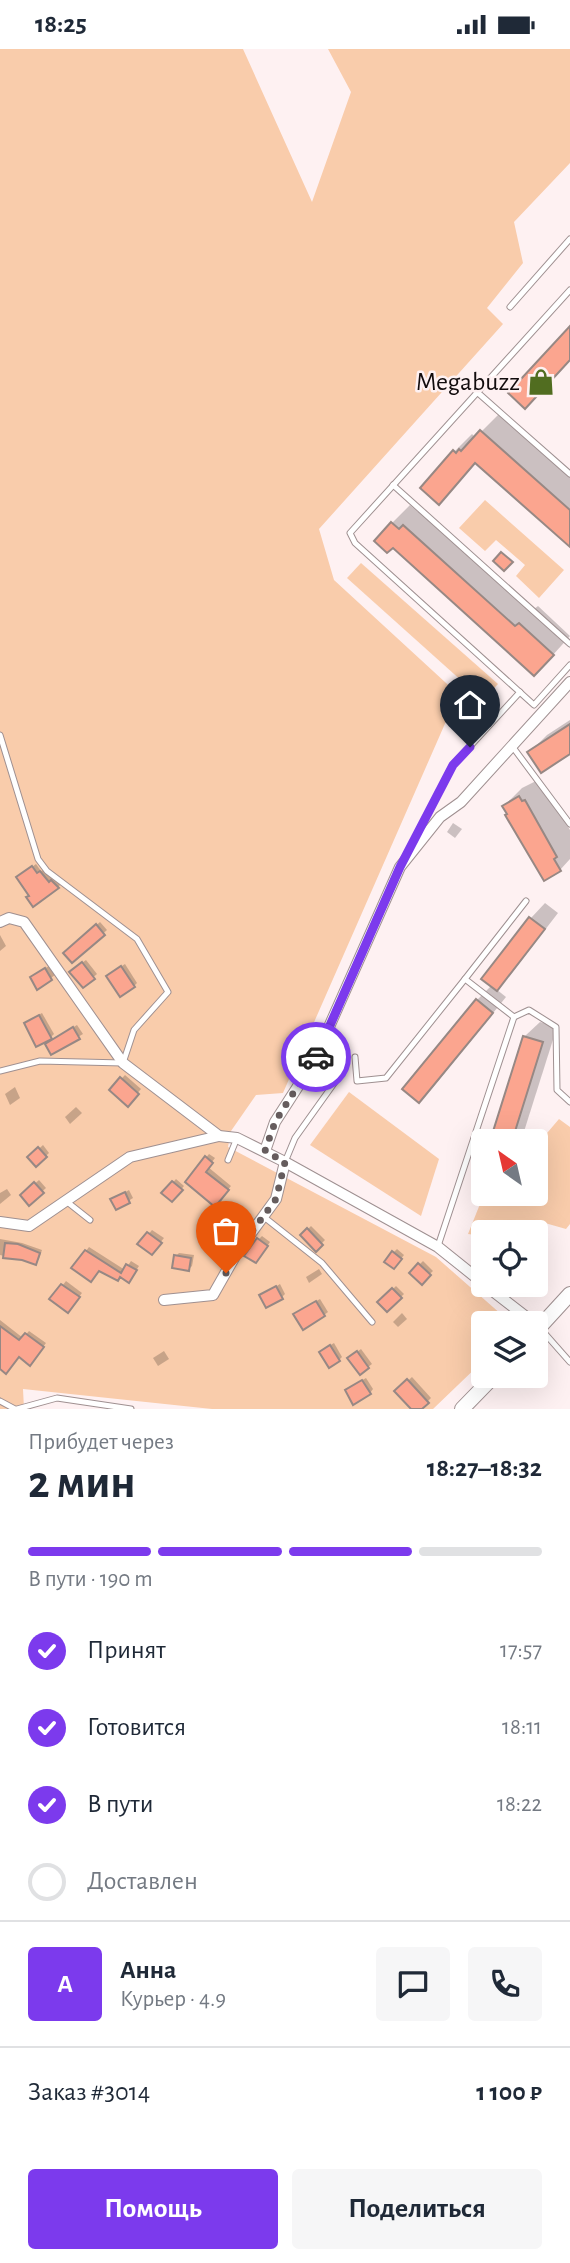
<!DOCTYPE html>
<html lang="ru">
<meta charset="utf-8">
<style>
:root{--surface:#fff;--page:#f6f6f7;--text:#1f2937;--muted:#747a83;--line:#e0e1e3;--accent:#7c3aed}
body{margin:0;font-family:"Alegreya Sans",sans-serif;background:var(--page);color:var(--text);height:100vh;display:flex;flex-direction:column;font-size:26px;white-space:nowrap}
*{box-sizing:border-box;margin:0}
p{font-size:23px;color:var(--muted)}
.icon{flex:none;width:38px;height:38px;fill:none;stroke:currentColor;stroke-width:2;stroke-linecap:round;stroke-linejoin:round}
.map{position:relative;height:1360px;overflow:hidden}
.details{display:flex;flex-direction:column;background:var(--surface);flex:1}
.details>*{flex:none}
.needle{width:46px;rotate:326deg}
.buttons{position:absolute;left:471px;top:1080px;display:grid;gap:14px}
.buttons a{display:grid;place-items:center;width:77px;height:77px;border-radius:7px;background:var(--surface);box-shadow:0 7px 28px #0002;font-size:35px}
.pin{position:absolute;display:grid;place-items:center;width:60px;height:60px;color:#fff;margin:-72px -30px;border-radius:50% 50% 50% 0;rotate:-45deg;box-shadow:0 0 7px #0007}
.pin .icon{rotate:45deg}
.courier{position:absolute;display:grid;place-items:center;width:70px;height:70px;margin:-35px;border:5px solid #7c3aed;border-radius:50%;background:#fff;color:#222;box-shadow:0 2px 9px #0007}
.overview em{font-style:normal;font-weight:600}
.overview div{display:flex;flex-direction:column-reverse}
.overview{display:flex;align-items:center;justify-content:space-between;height:119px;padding:0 28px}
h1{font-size:46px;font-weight:600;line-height:52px}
.bar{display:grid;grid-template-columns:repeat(4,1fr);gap:10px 7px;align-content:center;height:84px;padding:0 28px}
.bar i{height:9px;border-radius:5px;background:var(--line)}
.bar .selected{background:var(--accent)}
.bar p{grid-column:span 4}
.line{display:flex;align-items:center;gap:18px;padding:0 28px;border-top:2px solid var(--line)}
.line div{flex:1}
.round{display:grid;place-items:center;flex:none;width:74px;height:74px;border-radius:7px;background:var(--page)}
ol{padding:0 28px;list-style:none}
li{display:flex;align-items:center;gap:21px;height:77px}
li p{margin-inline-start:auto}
li .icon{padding:7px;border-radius:50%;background:var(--accent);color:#fff;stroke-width:4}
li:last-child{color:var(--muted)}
li i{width:38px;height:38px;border:4px solid var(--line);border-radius:50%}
.action{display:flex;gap:14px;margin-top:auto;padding:14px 28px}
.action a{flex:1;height:80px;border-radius:7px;background:var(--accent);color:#fff;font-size:28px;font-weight:600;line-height:80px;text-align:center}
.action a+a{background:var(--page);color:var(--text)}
.status{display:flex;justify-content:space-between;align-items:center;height:49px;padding:0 35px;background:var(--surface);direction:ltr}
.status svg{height:19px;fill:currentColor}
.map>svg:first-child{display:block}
.green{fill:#f9ccab}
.shadow{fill:#0003}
.building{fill:#fba58f;stroke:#978884;stroke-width:2}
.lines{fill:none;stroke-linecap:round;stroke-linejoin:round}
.lane-casing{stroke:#9f9091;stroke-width:7}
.street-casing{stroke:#9f9091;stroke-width:12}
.secondary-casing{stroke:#9f9091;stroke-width:16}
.lane{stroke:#fff;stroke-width:5}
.street{stroke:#fff;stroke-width:10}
.secondary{stroke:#fff;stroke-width:14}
.done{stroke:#655c5d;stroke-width:7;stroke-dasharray:0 12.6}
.route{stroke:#7c3aed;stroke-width:9}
.labels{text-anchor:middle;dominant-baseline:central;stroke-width:5;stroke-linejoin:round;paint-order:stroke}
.poi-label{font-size:26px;fill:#120c0d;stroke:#fef1f2;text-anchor:end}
</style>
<div class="status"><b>18:25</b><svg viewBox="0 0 49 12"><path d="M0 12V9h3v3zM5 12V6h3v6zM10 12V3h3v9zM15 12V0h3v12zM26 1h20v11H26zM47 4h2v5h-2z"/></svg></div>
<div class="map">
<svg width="570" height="1360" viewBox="0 0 570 1360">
<rect width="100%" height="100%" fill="#fef1f2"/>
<g class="green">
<polygon points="0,0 243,0 312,153 351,43 328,0 570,0 570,114 514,173 523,214 487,259 503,275 319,480 334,531 458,645 283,1044 256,1046 231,1082 228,1098 436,1208 511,1274 483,1274 483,1312 433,1360 212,1360 23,1340 24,1360 0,1360"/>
<polygon points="485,451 564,521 539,549 516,527 525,516 496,491 485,502 459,479"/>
<polygon points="361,514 498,635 483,651 347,529"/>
<polygon points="349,1043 439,1110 421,1167 310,1096"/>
<polygon points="559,1070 570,1078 570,1175 566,1180 545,1174 532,1183 483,1183 483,1187 468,1185 484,1145 536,1144 536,1097"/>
</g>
<g class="shadow">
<polygon points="499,365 570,427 570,494 477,413 439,453 454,403 472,385 474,387 479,385"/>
<polygon points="410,456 418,463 422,459 534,560 538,557 570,587 552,607 393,496 392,474"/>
<polygon points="570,671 570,703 529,704 547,686"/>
<polygon points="538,731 540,736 543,734 570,781 570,810 560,821 504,757 522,739"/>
<polygon points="453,774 462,780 455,789 447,783"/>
<polygon points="36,815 41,822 45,820 61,835 58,838 31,846 22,825"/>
<polygon points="545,854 558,864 511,925 496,940 506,948 434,1037 419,1051 477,951 492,936 483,929 531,869"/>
<polygon points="100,873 107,881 72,912 65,904"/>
<polygon points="0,886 6,897 0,902"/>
<polygon points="86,911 97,925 83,937 75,919"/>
<polygon points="125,915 137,934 134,937 111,924"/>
<polygon points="49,917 55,926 38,938 35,925"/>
<polygon points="42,964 54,985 51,988 29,971"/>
<polygon points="540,973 557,978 521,1092 492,1092 525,987"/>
<polygon points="77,976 83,985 51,1004 50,992"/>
<polygon points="125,1026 141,1040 128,1055 111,1041"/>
<polygon points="15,1038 20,1049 10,1056 5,1045"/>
<polygon points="76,1058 82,1064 70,1075 65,1068"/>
<polygon points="43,1096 49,1104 36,1116 30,1108"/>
<polygon points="209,1105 215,1109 208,1118 231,1137 218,1152 187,1132"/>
<polygon points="176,1130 184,1137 172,1151 164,1144"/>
<polygon points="39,1131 46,1139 29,1154 22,1146"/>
<polygon points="7,1140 11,1146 0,1155 0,1144"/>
<polygon points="129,1141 133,1149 117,1159 113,1150"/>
<polygon points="311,1177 325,1191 316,1200 302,1186"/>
<polygon points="152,1181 164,1189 155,1200 140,1195"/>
<polygon points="262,1187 270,1193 259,1209 258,1191"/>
<polygon points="0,1190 22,1194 42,1201 39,1210 35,1214 0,1206"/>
<polygon points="89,1198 125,1221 131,1212 139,1217 132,1228 121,1227 86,1202"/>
<polygon points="397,1200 404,1206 397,1215 393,1204"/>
<polygon points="179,1204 194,1206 192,1217 188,1221 176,1207"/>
<polygon points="423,1212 433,1222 421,1233 411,1224"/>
<polygon points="319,1220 322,1225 309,1234 306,1228"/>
<polygon points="66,1232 82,1244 71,1258 52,1250"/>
<polygon points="280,1235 285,1245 282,1248 261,1247"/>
<polygon points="396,1237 404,1245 387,1261 380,1253"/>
<polygon points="320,1250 328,1263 324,1266 299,1262"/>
<polygon points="402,1264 407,1270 398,1278 393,1273"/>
<polygon points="0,1271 23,1289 29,1282 46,1294 33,1311 19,1306 0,1317"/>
<polygon points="334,1294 342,1308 339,1311 324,1300"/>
<polygon points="361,1300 372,1315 360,1324 353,1306"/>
<polygon points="164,1302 169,1310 158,1317 153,1309"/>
<polygon points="412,1328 431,1349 420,1360 413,1360 397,1342"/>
<polygon points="366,1329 373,1340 370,1344 350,1338"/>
</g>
<g class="building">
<polygon points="570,277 570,311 525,360 508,344"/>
<polygon points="480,381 570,461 570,498 475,414 439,456 420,439 453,401 456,404 459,400 461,402"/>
<polygon points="391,473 399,480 403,476 515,577 519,574 554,606 534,627 393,499 387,504 374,492"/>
<polygon points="501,503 513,513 504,522 493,512"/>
<polygon points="570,675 570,705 541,724 527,703"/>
<polygon points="519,747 522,752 525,751 557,808 554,810 561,822 544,832 505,766 507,765 502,757"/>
<polygon points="32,817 37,824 40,822 49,833 51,831 59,839 33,858 26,848 29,847 16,828"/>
<polygon points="529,868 545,880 497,942 481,930"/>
<polygon points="96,875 105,886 72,914 63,904"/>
<polygon points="82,913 95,930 83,939 69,923"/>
<polygon points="121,917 135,938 120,948 106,927"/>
<polygon points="45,919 52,931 37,941 30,928"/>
<polygon points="476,950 493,964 419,1054 402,1040"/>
<polygon points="39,966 52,990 36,998 24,974"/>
<polygon points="73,978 80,990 51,1006 45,995"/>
<polygon points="523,987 543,993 512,1092 490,1092"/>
<polygon points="120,1028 139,1045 128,1058 109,1041"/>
<polygon points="38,1098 47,1108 36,1118 27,1108"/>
<polygon points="205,1107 213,1114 206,1123 229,1141 215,1158 185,1133"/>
<polygon points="172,1132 183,1141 172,1153 161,1144"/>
<polygon points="34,1133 44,1144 29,1157 20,1146"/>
<polygon points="125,1143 130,1154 116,1161 110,1150"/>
<polygon points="307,1179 323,1196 316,1203 300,1186"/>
<polygon points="147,1183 162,1194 152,1206 137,1195"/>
<polygon points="257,1189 268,1197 256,1214 244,1207"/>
<polygon points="5,1194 18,1195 40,1204 36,1216 22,1211 3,1209"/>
<polygon points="85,1201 121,1224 126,1215 137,1221 129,1234 120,1228 118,1232 99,1222 91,1233 71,1219"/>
<polygon points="392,1202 402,1210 394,1220 384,1213"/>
<polygon points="174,1206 191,1209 189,1222 172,1219"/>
<polygon points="418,1214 431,1226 422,1236 409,1224"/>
<polygon points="61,1235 80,1248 68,1264 49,1250"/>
<polygon points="276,1237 283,1250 266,1259 259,1246"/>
<polygon points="392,1239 402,1249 387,1263 377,1253"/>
<polygon points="316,1252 325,1267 303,1281 293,1265"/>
<polygon points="0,1277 19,1291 25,1284 44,1298 30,1317 19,1308 6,1325 0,1320"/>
<polygon points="330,1296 340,1312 329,1319 319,1303"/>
<polygon points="357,1302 369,1319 360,1326 347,1309"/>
<polygon points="407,1330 429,1354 422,1360 411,1360 394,1342"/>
<polygon points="362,1331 371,1345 353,1356 345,1341"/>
</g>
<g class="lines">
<defs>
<g id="lane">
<polyline points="570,241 350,484 355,494 534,656 570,616"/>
<polyline points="510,258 570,190"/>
<polyline points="477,343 570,425"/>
<polyline points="393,436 570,595"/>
<polyline points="0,686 38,810 47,822 137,890 168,943 134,981 123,1014 40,1012 0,1022"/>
<polyline points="512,697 570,775"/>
<polyline points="411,797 453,716 520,643"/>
<polyline points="465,930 526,852"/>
<polyline points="355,1008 357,1032 386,1029 465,930 514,968"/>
<polyline points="228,1111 237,1089"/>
<polyline points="285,1113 295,1089 335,1033"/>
<polyline points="66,1152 90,1171"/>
<polyline points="264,1168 322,1214 372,1273"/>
<polyline points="438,1197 514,968 529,961 556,978 557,1041 570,1053"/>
<polyline points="540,1279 570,1313"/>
<polyline points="0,1352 15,1360"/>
<polyline points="17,1360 57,1349 131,1360"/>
</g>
<g id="street">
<polyline points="0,873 9,869 24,873 123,1014 219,1087 237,1089 285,1113 438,1198 483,1234"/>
<polyline points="265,1102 275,1073 313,1014 400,818 440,768 461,753 570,633"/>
<polyline points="0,1173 29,1177 130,1108 219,1087"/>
<polyline points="485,1236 534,1274"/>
<polyline points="164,1251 213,1246 238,1202 276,1150 285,1113"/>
</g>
<g id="secondary">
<polyline points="536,1282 570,1245"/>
<polyline points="462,1360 495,1326"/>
</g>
</defs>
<use href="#lane" class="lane-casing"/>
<use href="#street" class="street-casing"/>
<use href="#secondary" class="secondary-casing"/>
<use href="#lane" class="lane"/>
<use href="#street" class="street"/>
<use href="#secondary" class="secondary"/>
</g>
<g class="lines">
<polyline class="done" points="226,1224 238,1202 276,1150 285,1113 265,1102 275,1073 316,1008"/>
<polyline class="route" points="316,1008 400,818 453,716 470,698"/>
</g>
<defs>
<symbol id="shop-bare" viewBox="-9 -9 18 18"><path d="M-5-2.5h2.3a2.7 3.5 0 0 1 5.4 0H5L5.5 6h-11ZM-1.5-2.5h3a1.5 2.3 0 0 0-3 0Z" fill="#516d20" stroke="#fef1f2" stroke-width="2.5" paint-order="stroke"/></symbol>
</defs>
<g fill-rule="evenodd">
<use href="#shop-bare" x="522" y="314" width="38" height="38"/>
</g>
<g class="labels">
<g class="poi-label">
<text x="520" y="333">Megabuzz</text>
</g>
</g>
</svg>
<div class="buttons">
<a><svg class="needle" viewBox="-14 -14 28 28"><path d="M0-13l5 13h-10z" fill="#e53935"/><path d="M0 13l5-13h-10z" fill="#747a83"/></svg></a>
<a><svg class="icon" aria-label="locate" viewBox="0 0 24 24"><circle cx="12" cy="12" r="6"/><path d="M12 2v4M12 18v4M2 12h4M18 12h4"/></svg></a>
<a><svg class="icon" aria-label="layers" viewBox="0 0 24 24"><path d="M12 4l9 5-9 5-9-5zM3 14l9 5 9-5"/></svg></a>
</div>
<div class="pin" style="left:226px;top:1224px;background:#ea580c"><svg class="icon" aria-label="bag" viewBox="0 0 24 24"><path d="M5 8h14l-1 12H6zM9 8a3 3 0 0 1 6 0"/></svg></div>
<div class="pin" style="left:470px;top:698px;background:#1f2937"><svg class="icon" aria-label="home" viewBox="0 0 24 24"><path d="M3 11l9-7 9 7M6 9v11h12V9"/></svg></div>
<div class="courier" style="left:316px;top:1008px"><svg class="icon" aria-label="car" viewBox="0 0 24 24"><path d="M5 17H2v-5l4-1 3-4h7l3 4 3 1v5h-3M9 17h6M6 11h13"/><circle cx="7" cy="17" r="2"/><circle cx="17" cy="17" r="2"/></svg></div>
</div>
<section class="details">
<div class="overview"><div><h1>2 мин</h1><p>Прибудет через</p></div><em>18:27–18:32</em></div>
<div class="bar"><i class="selected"></i><i class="selected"></i><i class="selected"></i><i></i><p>В пути · 190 m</p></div>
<ol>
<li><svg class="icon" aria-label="check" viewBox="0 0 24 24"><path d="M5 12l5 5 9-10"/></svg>Принят<p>17:57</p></li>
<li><svg class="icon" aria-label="check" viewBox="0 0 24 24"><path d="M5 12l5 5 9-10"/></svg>Готовится<p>18:11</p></li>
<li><svg class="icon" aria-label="check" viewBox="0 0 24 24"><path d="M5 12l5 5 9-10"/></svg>В пути<p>18:22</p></li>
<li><i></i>Доставлен</li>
</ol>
<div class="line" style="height:126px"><b class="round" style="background:var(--accent);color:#fff">А</b><div><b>Анна</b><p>Курьер · 4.9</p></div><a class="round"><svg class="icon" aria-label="chat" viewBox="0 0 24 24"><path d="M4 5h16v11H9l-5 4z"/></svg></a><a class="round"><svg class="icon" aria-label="phone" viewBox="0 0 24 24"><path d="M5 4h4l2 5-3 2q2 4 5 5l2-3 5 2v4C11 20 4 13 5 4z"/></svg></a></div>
<div class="line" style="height:91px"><div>Заказ #3014</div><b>1 100 ₽</b></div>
<div class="action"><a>Помощь</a><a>Поделиться</a></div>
</section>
